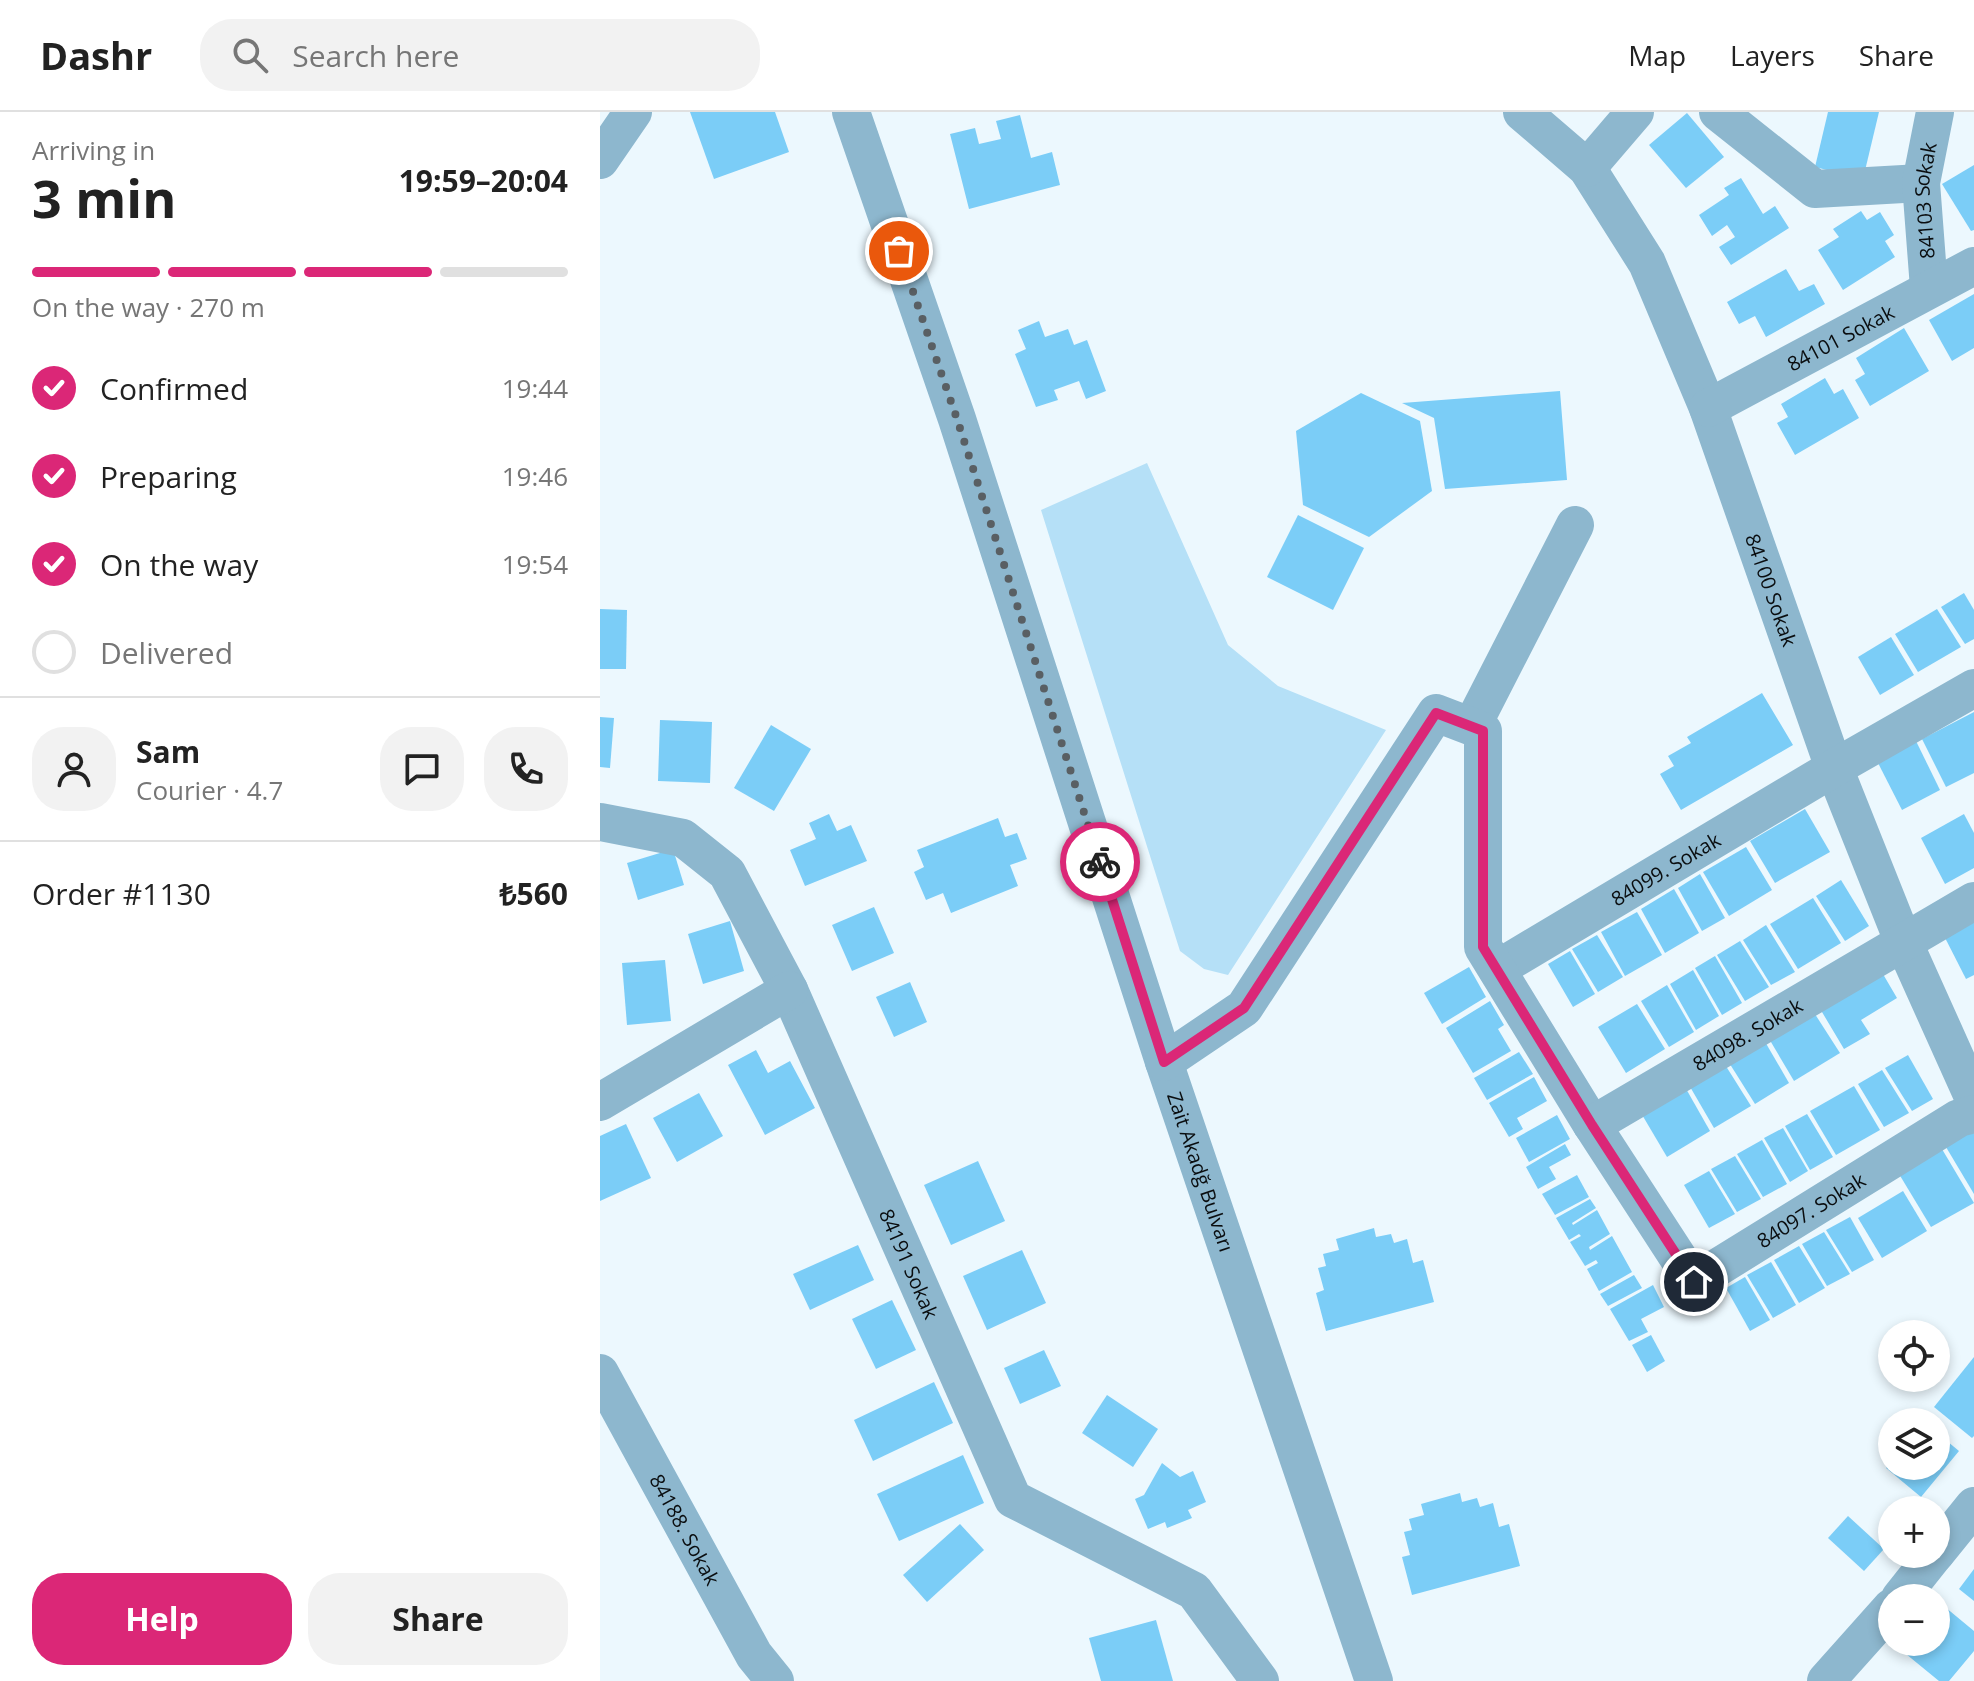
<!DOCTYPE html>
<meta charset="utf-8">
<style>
:root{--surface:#fff;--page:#f2f2f2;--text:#222;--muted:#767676;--line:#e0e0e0;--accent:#db2777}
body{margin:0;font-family:"Open Sans",sans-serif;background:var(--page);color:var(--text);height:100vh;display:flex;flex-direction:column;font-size:30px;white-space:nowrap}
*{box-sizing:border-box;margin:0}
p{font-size:26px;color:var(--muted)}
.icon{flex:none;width:44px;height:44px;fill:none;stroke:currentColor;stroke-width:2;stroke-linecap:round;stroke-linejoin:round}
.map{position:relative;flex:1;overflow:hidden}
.sheet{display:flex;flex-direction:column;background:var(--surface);width:600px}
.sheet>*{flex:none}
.controls{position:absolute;left:1278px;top:1208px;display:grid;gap:16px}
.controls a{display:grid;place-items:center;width:72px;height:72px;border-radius:50%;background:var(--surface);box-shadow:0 4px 12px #0003;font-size:40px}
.pin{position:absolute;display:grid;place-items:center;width:68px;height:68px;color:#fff;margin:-34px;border:4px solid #fff;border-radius:50%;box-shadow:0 2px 8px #0007}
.courier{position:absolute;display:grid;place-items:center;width:80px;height:80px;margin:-40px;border:6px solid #db2777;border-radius:50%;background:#fff;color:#222;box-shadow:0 2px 10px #0007}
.overview em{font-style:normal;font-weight:700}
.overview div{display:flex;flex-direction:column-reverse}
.overview{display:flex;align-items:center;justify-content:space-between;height:136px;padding:0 32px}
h1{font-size:52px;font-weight:700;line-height:60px}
.bar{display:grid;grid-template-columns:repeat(4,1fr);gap:12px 8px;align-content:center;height:96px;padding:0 32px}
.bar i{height:10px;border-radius:6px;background:var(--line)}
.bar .on{background:var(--accent)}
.bar p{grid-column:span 4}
.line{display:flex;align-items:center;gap:20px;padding:0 32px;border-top:2px solid var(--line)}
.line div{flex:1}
.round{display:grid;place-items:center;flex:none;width:84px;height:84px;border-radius:32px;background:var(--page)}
ol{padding:0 32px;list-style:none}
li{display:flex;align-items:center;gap:24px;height:88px}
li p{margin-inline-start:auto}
li .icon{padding:8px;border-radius:50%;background:var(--accent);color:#fff;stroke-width:4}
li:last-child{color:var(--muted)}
li i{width:44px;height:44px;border:4px solid var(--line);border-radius:50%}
.cta{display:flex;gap:16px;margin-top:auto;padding:16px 32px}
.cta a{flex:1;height:92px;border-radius:32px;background:var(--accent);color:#fff;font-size:32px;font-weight:700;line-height:92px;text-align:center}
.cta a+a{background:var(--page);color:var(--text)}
header{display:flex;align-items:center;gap:48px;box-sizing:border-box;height:112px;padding:0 40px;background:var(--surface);border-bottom:2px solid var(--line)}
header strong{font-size:38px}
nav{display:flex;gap:44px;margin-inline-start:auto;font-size:28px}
.search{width:560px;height:72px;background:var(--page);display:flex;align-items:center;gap:20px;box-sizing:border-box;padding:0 28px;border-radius:32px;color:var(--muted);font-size:30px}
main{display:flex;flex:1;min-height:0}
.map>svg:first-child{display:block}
.green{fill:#b5e0f7}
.building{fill:#7bcdf7}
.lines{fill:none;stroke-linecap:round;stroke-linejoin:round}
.minor{stroke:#8db7ce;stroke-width:38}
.done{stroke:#595f63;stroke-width:8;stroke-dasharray:0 14.4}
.route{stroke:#db2777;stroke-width:10}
.labels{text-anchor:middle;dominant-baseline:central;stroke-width:8;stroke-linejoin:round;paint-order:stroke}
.street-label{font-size:20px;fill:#0a0d0f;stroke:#ecf8fe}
</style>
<header>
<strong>Dashr</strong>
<div class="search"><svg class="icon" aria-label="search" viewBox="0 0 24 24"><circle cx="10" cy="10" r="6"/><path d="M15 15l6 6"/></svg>Search here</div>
<nav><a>Map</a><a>Layers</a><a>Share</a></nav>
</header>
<main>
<section class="sheet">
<div class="overview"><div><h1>3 min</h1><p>Arriving in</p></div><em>19:59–20:04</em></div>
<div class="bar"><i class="on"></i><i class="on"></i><i class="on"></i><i></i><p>On the way · 270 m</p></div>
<ol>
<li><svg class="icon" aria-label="check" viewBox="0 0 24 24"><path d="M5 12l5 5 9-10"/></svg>Confirmed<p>19:44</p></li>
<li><svg class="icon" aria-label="check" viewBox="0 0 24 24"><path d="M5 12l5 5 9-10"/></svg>Preparing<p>19:46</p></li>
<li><svg class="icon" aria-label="check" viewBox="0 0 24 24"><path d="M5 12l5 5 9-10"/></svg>On the way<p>19:54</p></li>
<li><i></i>Delivered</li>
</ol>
<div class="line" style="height:144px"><a class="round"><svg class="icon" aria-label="person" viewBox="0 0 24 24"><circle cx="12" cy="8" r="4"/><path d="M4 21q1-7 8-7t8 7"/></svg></a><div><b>Sam</b><p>Courier · 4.7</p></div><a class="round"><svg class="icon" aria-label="chat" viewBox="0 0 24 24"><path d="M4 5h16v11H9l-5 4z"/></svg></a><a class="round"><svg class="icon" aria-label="phone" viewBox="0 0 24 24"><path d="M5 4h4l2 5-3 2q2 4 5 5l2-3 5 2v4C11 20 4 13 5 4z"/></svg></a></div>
<div class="line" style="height:104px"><div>Order #1130</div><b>₺560</b></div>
<div class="cta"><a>Help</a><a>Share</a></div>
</section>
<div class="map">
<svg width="1374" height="1569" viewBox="0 0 1374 1569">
<rect width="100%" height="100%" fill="#ecf8fe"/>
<polygon class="green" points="547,351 628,533 678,574 786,618 628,863 604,857 580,839 441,398"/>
<g class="building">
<polygon points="90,0 175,0 189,40 114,67"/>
<polygon points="1228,0 1279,0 1263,67 1215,55"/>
<polygon points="1087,1 1124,45 1086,76 1049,33"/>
<polygon points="420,3 431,46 452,40 460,73 369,97 350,22 375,16 379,32 401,27 396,9"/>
<polygon points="1374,53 1374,118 1371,119 1342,72"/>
<polygon points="1141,66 1163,102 1175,94 1189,116 1131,153 1119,135 1135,125 1127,113 1112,124 1099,103 1129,83 1124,76"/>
<polygon points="1261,99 1267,108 1280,100 1294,123 1285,129 1295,145 1243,178 1218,138 1239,125 1233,117"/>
<polygon points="1186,157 1199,179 1214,172 1225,192 1166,225 1155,204 1139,212 1127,190"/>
<polygon points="1374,182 1374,236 1352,249 1329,208"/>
<polygon points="439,209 445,225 468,217 474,233 487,228 506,279 486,287 479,269 454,278 458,288 436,295 415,242 426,237 418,218"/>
<polygon points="1304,216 1329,259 1270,294 1255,268 1265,262 1256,246"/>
<polygon points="1225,266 1234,282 1243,277 1259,306 1195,343 1177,311 1188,305 1181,292"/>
<polygon points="960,279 967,368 845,377 834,306 802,291"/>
<polygon points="761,281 820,309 832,379 769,425 703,393 696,319"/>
<polygon points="698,403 764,436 733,498 667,465"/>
<polygon points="1364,481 1374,498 1374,527 1365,532 1341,495"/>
<polygon points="0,497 27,498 26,557 0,557"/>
<polygon points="1337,497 1361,535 1318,560 1295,522"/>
<polygon points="1291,525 1314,563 1280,583 1258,545"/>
<polygon points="1162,581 1193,633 1081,698 1060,662 1074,654 1068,644 1091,631 1087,625"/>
<polygon points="1374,600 1374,661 1346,675 1322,627"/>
<polygon points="0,605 14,606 10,656 0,655"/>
<polygon points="60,608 112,610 110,671 58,669"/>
<polygon points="171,613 211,637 174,699 134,676"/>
<polygon points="1316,629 1340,678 1302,698 1277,649"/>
<polygon points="1205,697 1230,740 1175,771 1150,729"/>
<polygon points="229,702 237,719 251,713 267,749 205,774 190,738 216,727 209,711"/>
<polygon points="1364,702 1374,721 1374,756 1345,772 1321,726"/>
<polygon points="398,706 405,725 417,721 427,747 410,753 418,774 351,801 343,781 326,788 314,760 324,755 317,738"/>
<polygon points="1146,735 1172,778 1129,804 1103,760"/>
<polygon points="73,737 84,773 38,788 27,751"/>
<polygon points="1100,762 1125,806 1102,819 1078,776"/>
<polygon points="1241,768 1269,814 1245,829 1216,784"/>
<polygon points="1074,777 1099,821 1065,841 1041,797"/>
<polygon points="1213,786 1241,831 1198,857 1170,812"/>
<polygon points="1374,794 1374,863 1366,867 1338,812"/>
<polygon points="274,795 294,841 252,859 232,813"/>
<polygon points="1037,800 1062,843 1025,864 1001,820"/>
<polygon points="130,809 144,859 103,872 88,822"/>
<polygon points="1166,813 1195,860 1171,873 1143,828"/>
<polygon points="997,823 1023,865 998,880 972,837"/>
<polygon points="1140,829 1169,875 1145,889 1117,843"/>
<polygon points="970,839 995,882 973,895 948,852"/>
<polygon points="1115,844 1142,891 1122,903 1095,856"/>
<polygon points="65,848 71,909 27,913 22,851"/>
<polygon points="869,855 886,885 842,912 824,881"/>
<polygon points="1280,857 1297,886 1261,908 1270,922 1244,937 1219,895"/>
<polygon points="1093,858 1119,904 1096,918 1070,872"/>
<polygon points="310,870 327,910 294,925 276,885"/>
<polygon points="1067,873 1094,920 1069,935 1041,889"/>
<polygon points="890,889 904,913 898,917 911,939 873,961 846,916"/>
<polygon points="1037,892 1065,937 1026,961 998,915"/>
<polygon points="1213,899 1240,941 1194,969 1168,925"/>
<polygon points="1164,928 1189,971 1155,992 1128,949"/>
<polygon points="156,938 168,961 190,949 215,996 165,1023 128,953"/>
<polygon points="919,940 933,962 887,988 874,966"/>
<polygon points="1308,943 1333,987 1312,999 1285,956"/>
<polygon points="1124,951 1151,994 1114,1016 1089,973"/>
<polygon points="1282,958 1309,1001 1284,1015 1258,972"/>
<polygon points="934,965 947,989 917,1006 923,1017 909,1025 889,991"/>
<polygon points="1254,974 1280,1018 1236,1043 1210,999"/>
<polygon points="1085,975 1110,1019 1067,1045 1041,1001"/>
<polygon points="99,981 123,1024 77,1050 53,1006"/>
<polygon points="1207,1002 1233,1045 1210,1058 1185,1014"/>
<polygon points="957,1003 970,1027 929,1050 916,1026"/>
<polygon points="26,1012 51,1066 0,1089 0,1024"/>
<polygon points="1369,1014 1374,1022 1374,1082 1343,1030"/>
<polygon points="1183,1016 1208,1059 1190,1070 1164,1026"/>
<polygon points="1162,1028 1187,1072 1163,1085 1137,1042"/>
<polygon points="965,1032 971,1043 949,1055 956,1067 938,1077 926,1055"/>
<polygon points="1339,1032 1374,1091 1331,1115 1296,1057"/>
<polygon points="1135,1044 1161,1087 1137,1100 1111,1057"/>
<polygon points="378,1049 405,1109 351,1133 324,1073"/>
<polygon points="1109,1059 1135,1102 1109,1116 1084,1073"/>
<polygon points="977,1063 989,1085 955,1103 942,1082"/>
<polygon points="1303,1079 1327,1119 1282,1146 1258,1106"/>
<polygon points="990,1087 996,1096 972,1111 973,1113 997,1098 1010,1122 989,1135 990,1138 1012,1124 1032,1160 999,1179 987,1157 998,1151 996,1148 985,1154 970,1130 981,1124 979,1122 969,1128 956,1106"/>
<polygon points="1250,1105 1274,1148 1252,1160 1226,1118"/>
<polygon points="774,1116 776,1125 791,1122 794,1131 807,1127 813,1151 823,1148 834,1190 726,1219 716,1181 724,1178 718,1156 726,1154 723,1142 739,1138 736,1127"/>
<polygon points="1224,1120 1250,1162 1227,1174 1202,1132"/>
<polygon points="258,1133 274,1168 210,1198 193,1162"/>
<polygon points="1199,1134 1225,1176 1199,1191 1174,1148"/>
<polygon points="422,1138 446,1191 387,1218 363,1164"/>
<polygon points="1171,1150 1196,1193 1173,1206 1147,1163"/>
<polygon points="1034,1163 1042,1176 1008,1194 1000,1182"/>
<polygon points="1145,1165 1170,1208 1150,1219 1126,1176"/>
<polygon points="1053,1173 1064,1195 1041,1207 1048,1220 1029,1229 1010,1197"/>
<polygon points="292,1188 316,1238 276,1257 252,1207"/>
<polygon points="1051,1223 1065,1249 1047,1260 1032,1233"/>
<polygon points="444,1238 461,1274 420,1292 404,1256"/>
<polygon points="1374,1245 1374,1324 1372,1326 1334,1295"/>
<polygon points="334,1270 353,1311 273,1349 254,1308"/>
<polygon points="507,1283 558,1317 533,1355 482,1321"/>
<polygon points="1336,1320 1359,1339 1321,1385 1286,1356 1292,1350 1292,1354 1336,1354"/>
<polygon points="363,1343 384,1391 299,1429 277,1382"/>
<polygon points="562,1351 580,1365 593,1359 606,1390 588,1398 592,1406 567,1416 565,1410 548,1417 535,1387 544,1383"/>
<polygon points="860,1381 862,1390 877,1386 880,1395 893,1391 899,1415 909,1412 920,1454 812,1483 802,1445 810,1443 804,1420 812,1418 809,1407 824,1403 821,1392"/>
<polygon points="1248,1404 1284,1437 1264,1459 1228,1426"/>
<polygon points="360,1412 384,1438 327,1490 303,1463"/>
<polygon points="1374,1457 1374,1489 1359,1477"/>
<polygon points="1345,1495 1374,1519 1374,1539 1349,1569 1339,1569 1306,1542 1316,1530 1336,1530 1336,1506"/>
<polygon points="556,1508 573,1569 501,1569 489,1526"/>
</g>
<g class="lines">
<g class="minor">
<path id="s1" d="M251,0L357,307L564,950L774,1569"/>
<path id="s2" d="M922,0L987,56L1047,151L1108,296L1234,656L1303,829L1374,987"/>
<polyline points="1118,0 1215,77 1321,71"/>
<polyline points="0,48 33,0"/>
<polyline points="987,56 1035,0"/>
<path id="s3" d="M1329,176L1321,71L1335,0"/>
<path id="s4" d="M1108,296L1374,154"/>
<polyline points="872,614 975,413"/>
<path id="s5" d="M0,710L83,726L127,761L189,878L413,1387L594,1479L660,1569"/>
<path id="s6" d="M897,857L1234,656L1374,576"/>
<path id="s7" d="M564,950L644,896L836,601L883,619V835L992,1013L1094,1170L1359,1006L1374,1002"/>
<polyline points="0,990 189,878"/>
<path id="s8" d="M992,1013L1374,789"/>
<path id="s9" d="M0,1261L154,1543L175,1569"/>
<polyline points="1336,1441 1374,1394"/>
<polyline points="1300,1486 1335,1442"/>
<polyline points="1226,1569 1292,1495"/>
</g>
</g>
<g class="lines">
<polyline class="done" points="299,139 357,307 500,750"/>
<polyline class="route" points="500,750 564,950 644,896 836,601 883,619 883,835 992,1013 1094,1170"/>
</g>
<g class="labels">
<g class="street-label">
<text stroke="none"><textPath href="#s3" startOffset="88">84103 Sokak</textPath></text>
<text stroke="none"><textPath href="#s4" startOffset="150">84101 Sokak</textPath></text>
<text stroke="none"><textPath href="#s2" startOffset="548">84100 Sokak</textPath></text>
<text stroke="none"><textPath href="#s6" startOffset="196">84099. Sokak</textPath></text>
<text stroke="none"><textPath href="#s8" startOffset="180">84098. Sokak</textPath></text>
<text stroke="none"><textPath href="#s1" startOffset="1116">Zait Akadğ Bulvarı</textPath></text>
<text stroke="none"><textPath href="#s7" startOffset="1248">84097. Sokak</textPath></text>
<text stroke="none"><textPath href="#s5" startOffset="572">84191 Sokak</textPath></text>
<text stroke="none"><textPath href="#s9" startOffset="178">84188. Sokak</textPath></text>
</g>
</g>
</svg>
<div class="controls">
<a><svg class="icon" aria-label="locate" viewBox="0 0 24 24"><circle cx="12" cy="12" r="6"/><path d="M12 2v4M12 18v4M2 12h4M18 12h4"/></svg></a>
<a><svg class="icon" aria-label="layers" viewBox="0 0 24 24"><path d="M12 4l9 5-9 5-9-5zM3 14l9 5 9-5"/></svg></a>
<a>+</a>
<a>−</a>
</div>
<div class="pin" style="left:299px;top:139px;background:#ea580c"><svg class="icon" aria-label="bag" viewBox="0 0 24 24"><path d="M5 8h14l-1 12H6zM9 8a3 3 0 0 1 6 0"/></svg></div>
<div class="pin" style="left:1094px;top:1170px;background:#1f2937"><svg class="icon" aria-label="home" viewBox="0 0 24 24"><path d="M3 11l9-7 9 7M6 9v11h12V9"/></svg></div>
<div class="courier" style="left:500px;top:750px"><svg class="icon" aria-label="bike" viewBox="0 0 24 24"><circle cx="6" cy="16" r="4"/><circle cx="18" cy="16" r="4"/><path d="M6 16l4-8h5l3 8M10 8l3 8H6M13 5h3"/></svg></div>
</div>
</main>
